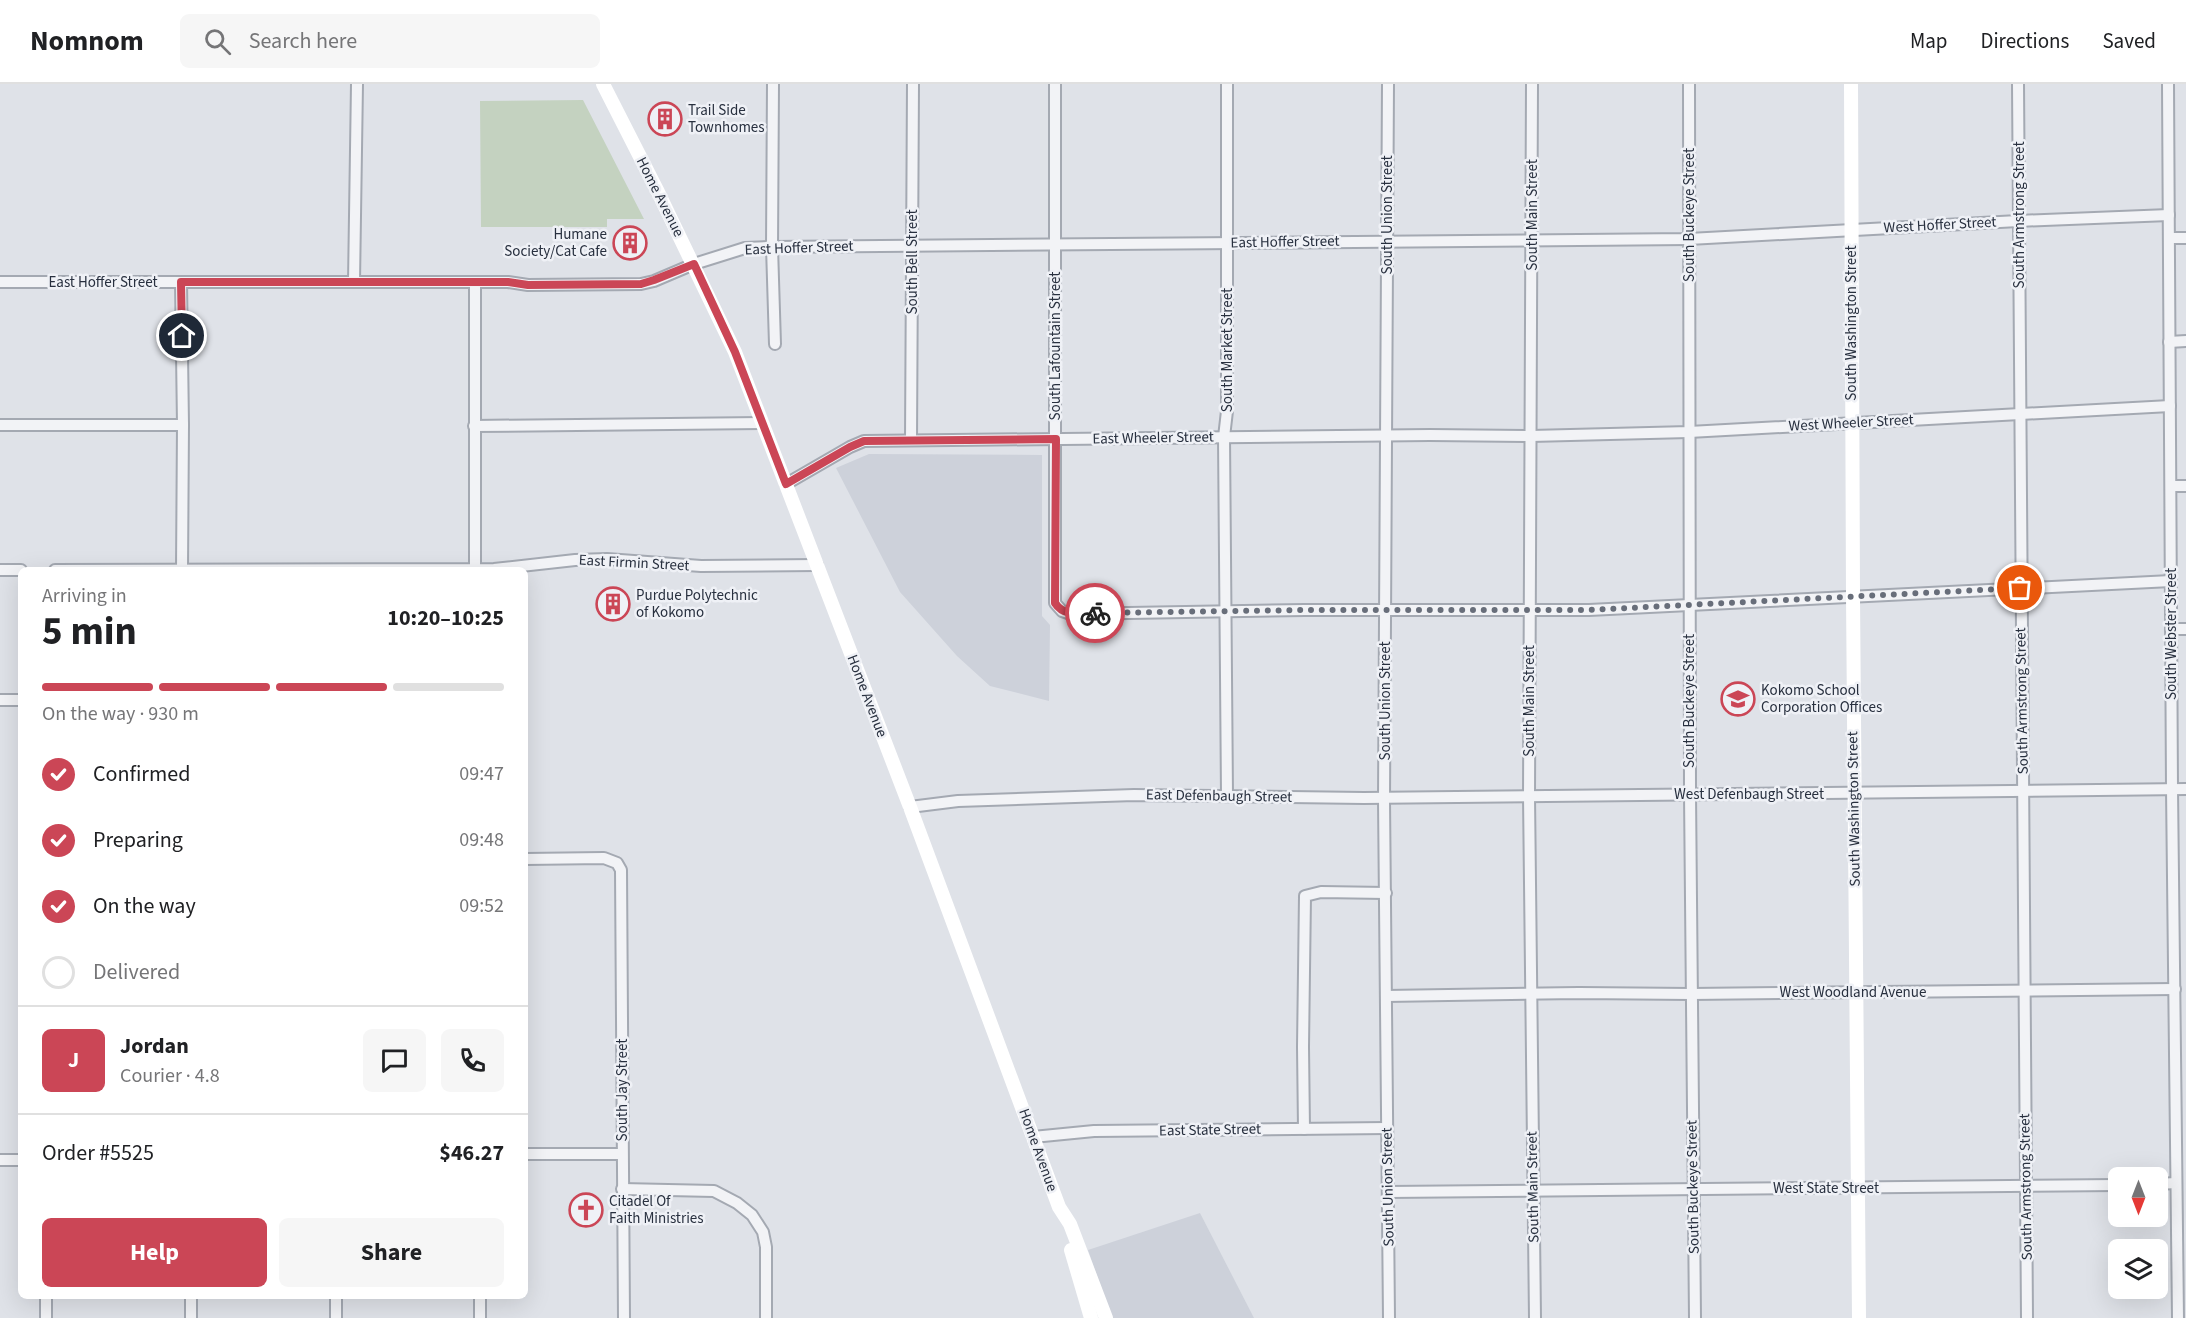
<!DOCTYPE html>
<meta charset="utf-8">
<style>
:root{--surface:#fff;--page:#f6f6f6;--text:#202124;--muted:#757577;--line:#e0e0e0;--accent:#cb4656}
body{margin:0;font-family:"Source Sans 3",sans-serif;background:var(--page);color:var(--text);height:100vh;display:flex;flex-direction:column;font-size:22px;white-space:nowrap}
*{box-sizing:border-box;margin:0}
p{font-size:20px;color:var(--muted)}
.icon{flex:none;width:33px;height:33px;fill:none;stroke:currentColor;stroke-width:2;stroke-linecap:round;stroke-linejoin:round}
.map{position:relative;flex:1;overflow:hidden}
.side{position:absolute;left:18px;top:483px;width:510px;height:732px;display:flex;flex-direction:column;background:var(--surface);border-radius:9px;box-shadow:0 6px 24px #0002}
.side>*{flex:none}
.needle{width:39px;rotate:180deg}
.controls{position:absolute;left:2108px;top:1083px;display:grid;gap:12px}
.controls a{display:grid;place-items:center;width:60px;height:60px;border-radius:9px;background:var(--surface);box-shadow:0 6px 24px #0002;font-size:30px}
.pin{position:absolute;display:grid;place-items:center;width:51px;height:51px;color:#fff;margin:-26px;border:3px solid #fff;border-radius:50%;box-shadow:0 2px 6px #0007}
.courier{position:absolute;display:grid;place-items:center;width:60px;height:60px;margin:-30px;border:4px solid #cb4656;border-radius:50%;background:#fff;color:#222;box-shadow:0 2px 8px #0007}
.overview em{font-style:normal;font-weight:700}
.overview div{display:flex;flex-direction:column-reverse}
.overview{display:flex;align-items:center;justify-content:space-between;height:102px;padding:0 24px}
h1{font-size:39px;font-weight:700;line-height:45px}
.bar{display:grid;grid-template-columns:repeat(4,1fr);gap:9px 6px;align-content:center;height:72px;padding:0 24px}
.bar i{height:8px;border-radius:4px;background:var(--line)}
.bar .current{background:var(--accent)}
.bar p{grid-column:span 4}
.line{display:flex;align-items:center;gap:15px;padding:0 24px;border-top:2px solid var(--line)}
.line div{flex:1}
.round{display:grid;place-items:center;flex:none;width:63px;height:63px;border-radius:9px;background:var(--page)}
ol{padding:0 24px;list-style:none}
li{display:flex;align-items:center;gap:18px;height:66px}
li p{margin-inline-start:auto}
li .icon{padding:6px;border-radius:50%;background:var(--accent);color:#fff;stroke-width:4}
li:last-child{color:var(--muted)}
li i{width:33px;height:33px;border:3px solid var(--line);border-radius:50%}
.cta{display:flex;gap:12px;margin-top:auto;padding:12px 24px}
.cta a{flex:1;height:69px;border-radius:9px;background:var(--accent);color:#fff;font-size:24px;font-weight:700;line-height:69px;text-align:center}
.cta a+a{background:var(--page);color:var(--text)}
header{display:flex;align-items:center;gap:36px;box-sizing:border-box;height:84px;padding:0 30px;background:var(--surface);border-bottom:2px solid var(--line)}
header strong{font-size:28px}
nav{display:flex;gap:33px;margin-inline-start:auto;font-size:21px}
.search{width:420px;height:54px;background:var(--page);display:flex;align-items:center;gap:15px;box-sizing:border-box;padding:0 21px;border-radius:9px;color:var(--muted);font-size:22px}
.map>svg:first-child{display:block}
.built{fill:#cdd1da}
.green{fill:#c4d2c0}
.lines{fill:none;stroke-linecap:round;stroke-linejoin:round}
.street-casing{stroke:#a4a9b2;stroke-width:14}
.street{stroke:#f2f3f6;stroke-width:10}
.secondary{stroke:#fff;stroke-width:14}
.done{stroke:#686e7a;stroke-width:6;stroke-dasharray:0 10.8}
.route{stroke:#cb4656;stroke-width:8}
.labels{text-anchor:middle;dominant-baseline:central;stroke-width:5;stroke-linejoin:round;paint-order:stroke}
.poi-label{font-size:15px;fill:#28303f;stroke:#eff1f6;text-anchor:start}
.street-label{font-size:15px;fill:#28303f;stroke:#eff1f6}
</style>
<header>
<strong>Nomnom</strong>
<div class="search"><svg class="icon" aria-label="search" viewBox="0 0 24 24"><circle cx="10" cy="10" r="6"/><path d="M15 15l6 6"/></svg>Search here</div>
<nav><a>Map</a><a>Directions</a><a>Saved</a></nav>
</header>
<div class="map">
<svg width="2186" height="1234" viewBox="0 0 2186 1234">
<rect width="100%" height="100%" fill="#dfe2e8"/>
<g class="built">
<polygon points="869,370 1042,371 1042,532 1050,541 1049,617 990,602 957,572 900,508 836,384"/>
<polygon points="1200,1129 1254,1234 1112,1234 1088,1166"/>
</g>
<polygon class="green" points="583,16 644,135 607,135 607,143 481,143 480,17"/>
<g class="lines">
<defs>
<g id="street">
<polyline points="773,0 772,163 775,260"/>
<polyline points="1055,0 1055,519 1062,527 1071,530 1305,526 1589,526 2171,497"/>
<polyline points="1227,0 1227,327 1224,353 1227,712"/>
<polyline points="1388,0 1384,716 1389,1234"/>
<polyline points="1532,0 1529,712 1535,1234"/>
<polyline points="1689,0 1690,710 1695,1234"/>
<polyline points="2018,0 2027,1234"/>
<polyline points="2168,0 2172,705 2178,1234"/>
<polyline points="2169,154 2186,154"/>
<polyline points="0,198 508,198 528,201 641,200 654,197 694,180 745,164 772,163 1689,155 2018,137 2169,131"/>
<polyline points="181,198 183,341 182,486"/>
<polyline points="354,198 357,0"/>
<polyline points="475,198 475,484"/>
<polyline points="2169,258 2186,257"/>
<polyline points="0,341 183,341"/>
<polyline points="474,342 762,339"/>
<polyline points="911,356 913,0"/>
<polyline points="786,400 850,363 864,357 1430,351 1531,352 1689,348 2170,322"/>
<polyline points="2171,402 2186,402"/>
<polyline points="0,486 21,486"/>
<polyline points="55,486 494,485 575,476 607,475 701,482 817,481"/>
<polyline points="2171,545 2186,545"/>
<polyline points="0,616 21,616"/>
<polyline points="910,723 958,717 1134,711 1364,714 2186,705"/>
<polyline points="525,775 604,774 617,779 621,786 624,1234"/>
<polyline points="1386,912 1579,909 1691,910 2175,905"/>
<polyline points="1304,1045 1303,963 1305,812 1321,808 1386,809"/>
<polyline points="1033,1053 1094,1047 1387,1044"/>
<polyline points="525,1070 621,1070"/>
<polyline points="0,1076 21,1076"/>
<polyline points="2157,1100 2176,1099"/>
<polyline points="622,1105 714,1107 737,1119 752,1131 763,1148 766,1163 766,1234"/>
<polyline points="1388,1108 2118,1101"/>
<polyline points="46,1212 46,1234"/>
<polyline points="191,1212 191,1234"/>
<polyline points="336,1212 336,1234"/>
<polyline points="480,1212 480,1234"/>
</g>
</defs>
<use href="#street" class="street-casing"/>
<use href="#street" class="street"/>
<g class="secondary">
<polyline points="603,0 658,108 735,268 910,723 1059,1123 1070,1140 1106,1234"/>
<polyline points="1851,0 1853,512 1859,1234"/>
<polyline points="1071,1166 1091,1234"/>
</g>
</g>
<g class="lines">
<polyline class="done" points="1095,529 1305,526 1589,526 2020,504"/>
<path class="route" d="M182,252L181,198H508L528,201L641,200L654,196L694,180L735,268L786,400L850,363L864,357L1056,355L1055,519C1064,533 1080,529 1095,529"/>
</g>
<defs>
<symbol id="building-ring" viewBox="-11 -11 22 22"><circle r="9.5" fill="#eff1f6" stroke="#cb4656" stroke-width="1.5"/><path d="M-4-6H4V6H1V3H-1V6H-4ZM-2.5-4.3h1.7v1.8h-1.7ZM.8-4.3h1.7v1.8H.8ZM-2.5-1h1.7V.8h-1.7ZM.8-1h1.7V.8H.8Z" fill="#cb4656"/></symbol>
<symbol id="school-ring" viewBox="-11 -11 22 22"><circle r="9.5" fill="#eff1f6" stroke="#cb4656" stroke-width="1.5"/><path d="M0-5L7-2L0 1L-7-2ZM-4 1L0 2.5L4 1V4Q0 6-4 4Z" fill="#cb4656"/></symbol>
<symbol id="church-ring" viewBox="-11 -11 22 22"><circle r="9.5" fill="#eff1f6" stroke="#cb4656" stroke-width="1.5"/><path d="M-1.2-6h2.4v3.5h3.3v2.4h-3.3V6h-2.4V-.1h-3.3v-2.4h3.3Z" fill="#cb4656"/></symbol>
</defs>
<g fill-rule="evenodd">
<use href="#building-ring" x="646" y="16" width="38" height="38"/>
<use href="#building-ring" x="611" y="140" width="38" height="38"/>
<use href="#building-ring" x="594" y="501" width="38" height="38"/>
<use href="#school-ring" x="1719" y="596" width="38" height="38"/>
<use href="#church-ring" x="567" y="1107" width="38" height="38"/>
</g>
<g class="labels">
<g class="poi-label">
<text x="688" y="26">Trail Side<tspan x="688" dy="17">Townhomes</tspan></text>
<text x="607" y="150" text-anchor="end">Humane<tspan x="607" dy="17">Society/Cat Cafe</tspan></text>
<text x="636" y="511">Purdue Polytechnic<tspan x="636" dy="17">of Kokomo</tspan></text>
<text x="1761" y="606">Kokomo School<tspan x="1761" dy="17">Corporation Offices</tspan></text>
<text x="609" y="1117">Citadel Of<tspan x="609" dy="17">Faith Ministries</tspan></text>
</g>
<g class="street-label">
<text transform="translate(660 113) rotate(63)">Home Avenue</text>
<text transform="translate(1387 131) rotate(-90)">South Union Street</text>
<text transform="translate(1532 131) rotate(-90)">South Main Street</text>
<text transform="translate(1689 131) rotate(-90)">South Buckeye Street</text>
<text transform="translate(2019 131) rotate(-90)">South Armstrong Street</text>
<text transform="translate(1940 141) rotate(-3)">West Hoffer Street</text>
<text transform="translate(1285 158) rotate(-1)">East Hoffer Street</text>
<text transform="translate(799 164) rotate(-2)">East Hoffer Street</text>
<text transform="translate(912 178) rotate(-90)">South Bell Street</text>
<text x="103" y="198">East Hoffer Street</text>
<text transform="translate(1851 239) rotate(-90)">South Washington Street</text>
<text transform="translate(1055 262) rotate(-90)">South Lafountain Street</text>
<text transform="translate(1227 266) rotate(-90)">South Market Street</text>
<text transform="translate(1851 339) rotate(-3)">West Wheeler Street</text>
<text transform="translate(1153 354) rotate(-1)">East Wheeler Street</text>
<text transform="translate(634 479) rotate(3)">East Firmin Street</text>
<text transform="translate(2171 550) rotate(-90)">South Webster Street</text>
<text transform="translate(867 612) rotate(69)">Home Avenue</text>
<text transform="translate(1385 617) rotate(-90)">South Union Street</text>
<text transform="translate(1529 617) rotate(-90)">South Main Street</text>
<text transform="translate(1689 617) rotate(-90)">South Buckeye Street</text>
<text transform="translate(2022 617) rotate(-91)">South Armstrong Street</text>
<text x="1749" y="710">West Defenbaugh Street</text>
<text transform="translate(1219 712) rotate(1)">East Defenbaugh Street</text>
<text transform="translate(1854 725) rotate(-91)">South Washington Street</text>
<text x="1853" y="908">West Woodland Avenue</text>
<text transform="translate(622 1006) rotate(-90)">South Jay Street</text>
<text transform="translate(1210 1046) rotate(-1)">East State Street</text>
<text transform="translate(1038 1066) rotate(70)">Home Avenue</text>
<text transform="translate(1388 1103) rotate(-91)">South Union Street</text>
<text transform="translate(1533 1103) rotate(-91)">South Main Street</text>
<text transform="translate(1693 1103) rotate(-91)">South Buckeye Street</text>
<text transform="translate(2026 1103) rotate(-91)">South Armstrong Street</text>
<text x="1826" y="1104">West State Street</text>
</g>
</g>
</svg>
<div class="controls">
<a><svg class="needle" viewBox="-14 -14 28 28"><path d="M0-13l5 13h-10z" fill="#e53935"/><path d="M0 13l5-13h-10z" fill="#757577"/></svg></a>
<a><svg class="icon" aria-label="layers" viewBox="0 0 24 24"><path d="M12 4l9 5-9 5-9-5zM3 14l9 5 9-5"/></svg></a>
</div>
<div class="pin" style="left:2020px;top:504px;background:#ea580c"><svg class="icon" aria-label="bag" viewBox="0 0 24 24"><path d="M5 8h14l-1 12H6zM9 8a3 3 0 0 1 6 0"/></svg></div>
<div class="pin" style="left:182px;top:252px;background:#1f2937"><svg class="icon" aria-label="home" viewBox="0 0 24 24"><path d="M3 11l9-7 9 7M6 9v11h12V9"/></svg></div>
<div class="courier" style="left:1095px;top:529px"><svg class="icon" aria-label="bike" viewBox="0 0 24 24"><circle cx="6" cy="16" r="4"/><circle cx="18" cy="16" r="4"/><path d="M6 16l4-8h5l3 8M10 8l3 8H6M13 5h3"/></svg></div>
<section class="side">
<div class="overview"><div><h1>5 min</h1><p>Arriving in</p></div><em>10:20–10:25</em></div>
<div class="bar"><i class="current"></i><i class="current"></i><i class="current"></i><i></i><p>On the way · 930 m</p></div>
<ol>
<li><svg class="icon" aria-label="check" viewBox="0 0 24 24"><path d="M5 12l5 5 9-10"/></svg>Confirmed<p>09:47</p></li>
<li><svg class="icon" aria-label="check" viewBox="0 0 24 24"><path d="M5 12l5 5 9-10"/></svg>Preparing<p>09:48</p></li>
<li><svg class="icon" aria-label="check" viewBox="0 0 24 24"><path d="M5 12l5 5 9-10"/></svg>On the way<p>09:52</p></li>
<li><i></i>Delivered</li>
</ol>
<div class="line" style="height:108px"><b class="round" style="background:var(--accent);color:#fff">J</b><div><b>Jordan</b><p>Courier · 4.8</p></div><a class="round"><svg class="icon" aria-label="chat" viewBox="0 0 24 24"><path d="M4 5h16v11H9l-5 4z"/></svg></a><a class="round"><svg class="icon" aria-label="phone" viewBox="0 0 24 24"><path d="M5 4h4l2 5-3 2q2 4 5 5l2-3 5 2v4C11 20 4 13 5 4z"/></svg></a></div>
<div class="line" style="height:78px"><div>Order #5525</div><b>$46.27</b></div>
<div class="cta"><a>Help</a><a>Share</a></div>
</section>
</div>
